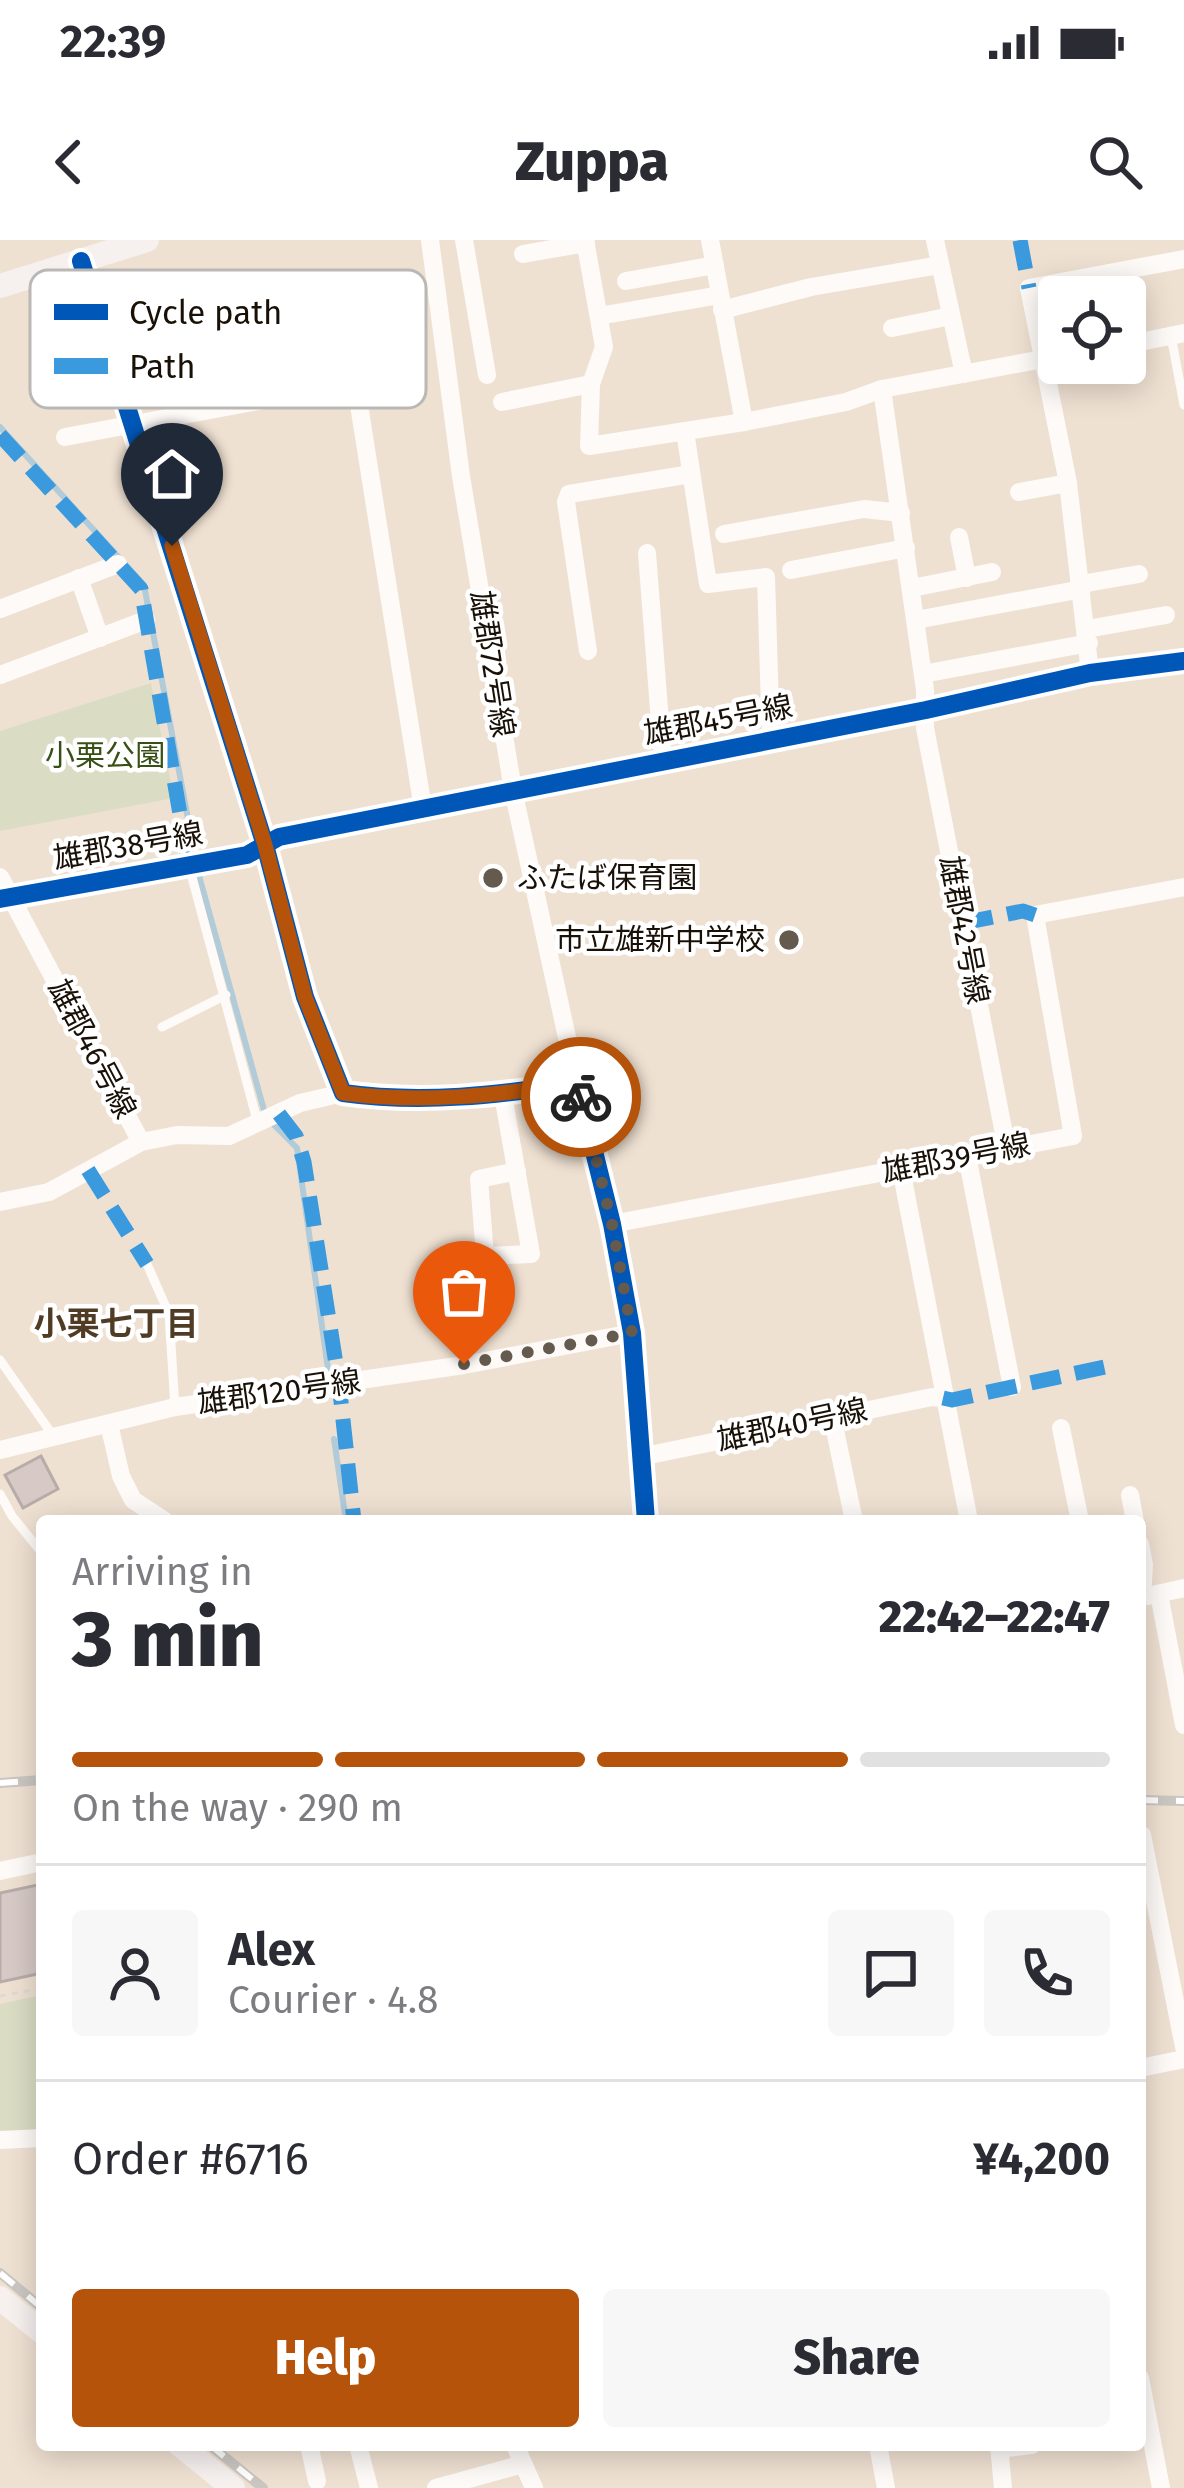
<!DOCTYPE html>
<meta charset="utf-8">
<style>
:root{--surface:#fff;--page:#f7f7f7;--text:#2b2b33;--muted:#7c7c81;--line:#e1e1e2;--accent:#b45309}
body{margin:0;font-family:"Fira Sans","Noto Sans JP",sans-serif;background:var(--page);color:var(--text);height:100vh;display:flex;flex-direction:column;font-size:45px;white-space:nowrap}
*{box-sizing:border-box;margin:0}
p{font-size:39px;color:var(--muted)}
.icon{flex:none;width:66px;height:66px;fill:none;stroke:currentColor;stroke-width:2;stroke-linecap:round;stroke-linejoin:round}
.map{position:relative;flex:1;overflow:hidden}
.panel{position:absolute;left:36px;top:1275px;width:1110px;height:936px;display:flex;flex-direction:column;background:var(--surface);border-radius:12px;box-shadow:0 6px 30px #0003}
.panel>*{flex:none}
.buttons{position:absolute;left:1038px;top:36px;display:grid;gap:24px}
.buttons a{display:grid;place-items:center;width:108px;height:108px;border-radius:12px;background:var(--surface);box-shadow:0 6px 30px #0003;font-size:60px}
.pin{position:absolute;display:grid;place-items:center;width:102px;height:102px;color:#fff;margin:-123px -51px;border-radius:50% 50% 50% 0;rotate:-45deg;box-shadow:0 0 12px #0007}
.pin .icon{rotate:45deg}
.courier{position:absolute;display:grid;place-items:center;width:120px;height:120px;margin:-60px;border:9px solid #b45309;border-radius:50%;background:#fff;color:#222;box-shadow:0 3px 15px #0007}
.overview em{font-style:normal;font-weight:800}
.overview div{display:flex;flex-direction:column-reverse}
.overview{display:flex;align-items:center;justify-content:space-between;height:204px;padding:0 36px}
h1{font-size:78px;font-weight:800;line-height:90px}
.bar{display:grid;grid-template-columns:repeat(4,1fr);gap:18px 12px;align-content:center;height:144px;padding:0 36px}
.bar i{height:15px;border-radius:9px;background:var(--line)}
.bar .selected{background:var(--accent)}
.bar p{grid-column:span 4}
.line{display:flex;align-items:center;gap:30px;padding:0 36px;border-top:3px solid var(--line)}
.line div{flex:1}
.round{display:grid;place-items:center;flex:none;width:126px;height:126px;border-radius:12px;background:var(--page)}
.button{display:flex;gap:24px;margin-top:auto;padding:24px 36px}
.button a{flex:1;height:138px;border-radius:12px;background:var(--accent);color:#fff;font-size:48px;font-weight:800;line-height:138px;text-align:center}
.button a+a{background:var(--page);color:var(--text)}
.status{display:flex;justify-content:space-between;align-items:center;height:84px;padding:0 60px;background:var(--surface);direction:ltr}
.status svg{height:33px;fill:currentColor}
header{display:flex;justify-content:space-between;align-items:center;height:156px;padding:0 36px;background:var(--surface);font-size:54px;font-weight:800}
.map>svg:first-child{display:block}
.green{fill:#dadcc4}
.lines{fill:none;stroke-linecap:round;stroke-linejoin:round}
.stream{stroke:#b1cbd8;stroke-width:6}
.building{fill:#d6c9c6;stroke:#b8aca9;stroke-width:3}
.path{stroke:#ded9d5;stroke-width:3;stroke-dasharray:6 6;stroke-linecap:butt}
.lane{stroke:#fdfaf8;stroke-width:9}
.street{stroke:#fdfaf8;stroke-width:18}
.secondary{stroke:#f6f0ef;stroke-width:24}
.rail-casing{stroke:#cac6c1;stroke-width:10}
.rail{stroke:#fff;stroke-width:6;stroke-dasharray:18;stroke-linecap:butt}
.quiet{stroke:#3b9add;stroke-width:15;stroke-dasharray:30 15;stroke-linecap:butt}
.cycleway-casing{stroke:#fff;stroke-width:26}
.cycleway{stroke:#0057b8;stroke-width:18}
.done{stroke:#645a4e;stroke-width:12;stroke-dasharray:0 21.6}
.route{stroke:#b45309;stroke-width:15}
.poi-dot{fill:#645a4e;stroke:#fff;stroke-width:4.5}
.labels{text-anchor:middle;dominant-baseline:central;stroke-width:9;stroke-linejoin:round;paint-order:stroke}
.street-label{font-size:30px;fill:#191107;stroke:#fff}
.park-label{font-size:30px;fill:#385015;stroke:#fff}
.poi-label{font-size:30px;fill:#191107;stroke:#fff;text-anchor:start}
.neighbourhood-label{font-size:33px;font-weight:bold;fill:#503b24;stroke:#fff}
.key{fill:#fff;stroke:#bab8b5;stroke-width:3}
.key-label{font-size:33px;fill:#191107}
</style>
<div class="status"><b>22:39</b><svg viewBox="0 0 49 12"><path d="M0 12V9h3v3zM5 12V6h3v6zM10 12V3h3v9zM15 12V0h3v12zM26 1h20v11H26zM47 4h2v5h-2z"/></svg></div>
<header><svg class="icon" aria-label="back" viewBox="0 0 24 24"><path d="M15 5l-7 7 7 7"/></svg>Zuppa<svg class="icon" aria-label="search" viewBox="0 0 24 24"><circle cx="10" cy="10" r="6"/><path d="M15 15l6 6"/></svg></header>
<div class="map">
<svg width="1184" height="2248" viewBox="0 0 1184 2248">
<rect width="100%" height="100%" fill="#efe1d2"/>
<g class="green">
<polygon points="151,443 174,558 0,591 0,491"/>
<polygon points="42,1755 42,1890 4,1892 0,1890 0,1764"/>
</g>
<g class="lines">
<g class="stream">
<polyline points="0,187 144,345 195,616"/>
<polyline points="198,632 264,870"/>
<polyline points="273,884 297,908 329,1136"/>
<polyline points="334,1199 346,1281"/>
</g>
</g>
<g class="building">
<polygon points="41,1216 58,1249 23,1268 5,1235"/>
<polygon points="42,1644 42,1733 0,1742 0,1653"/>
</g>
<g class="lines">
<polyline class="path" points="0,1756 42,1748"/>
<g class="lane">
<polyline points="1171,96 1184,165"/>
<polyline points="189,626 258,884"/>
<polyline points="162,787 226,755"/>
<polyline points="147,1024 169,1074 175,1167"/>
<polyline points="0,1120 54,1197"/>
<polyline points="0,1254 12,1276 42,1313"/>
</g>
<g class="street">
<polyline points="430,0 461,236 513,550 577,843"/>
<polyline points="464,0 487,135"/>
<polyline points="585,0 604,107 591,144 589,206 744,182"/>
<polyline points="710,0 744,182 846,162 882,149 1059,116"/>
<polyline points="935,0 964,134"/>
<polyline points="523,14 586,3"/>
<path d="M81,21L265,605L305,757L343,853C422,864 499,855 577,843L612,984L632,1093L646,1281"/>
<polyline points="626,41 715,25"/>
<polyline points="722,70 811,47 940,25"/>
<polyline points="599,76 720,55"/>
<polyline points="892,88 951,76"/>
<polyline points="104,93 275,62"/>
<polyline points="1125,105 1184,93"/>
<polyline points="356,146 423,569"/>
<polyline points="882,149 925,450 925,488 1007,909"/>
<polyline points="502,162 591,144"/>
<polyline points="685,191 708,344 766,337 771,500"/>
<polyline points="65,197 296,154"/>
<polyline points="1019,252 1068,243"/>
<polyline points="724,294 864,269 901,273"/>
<polyline points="959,297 967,338"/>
<polyline points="647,313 663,521"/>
<polyline points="791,330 906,308"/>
<polyline points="79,338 100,398"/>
<polyline points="1081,344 1139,334"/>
<polyline points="912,348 992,332"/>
<polyline points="0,369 118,324"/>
<polyline points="916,380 1082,349"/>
<polyline points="1087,389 1166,375"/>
<polyline points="588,411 566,262 569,254 691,234"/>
<polyline points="1090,433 1068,243 1029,48 1184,19"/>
<polyline points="923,434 1089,403"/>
<polyline points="0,435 146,380"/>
<polyline points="0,637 141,902 177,895 229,896 300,863 343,853"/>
<polyline points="0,659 247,615 279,597 926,470 1090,433 1184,421"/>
<polyline points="503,855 531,1014 485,1016 479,939 517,931"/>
<polyline points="967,916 1012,1147"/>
<polyline points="901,929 969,1281"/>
<polyline points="0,962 49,952 141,902"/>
<polyline points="612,984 1073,896 1035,675 1184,647"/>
<polyline points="832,1176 854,1281"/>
<polyline points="109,1184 121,1236 133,1260 165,1281"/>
<polyline points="1061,1188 1080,1281"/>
<polyline points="0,1210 175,1167 464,1125 632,1093"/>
<polyline points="640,1217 932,1157 943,1158"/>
<polyline points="1130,1255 1135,1281"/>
<polyline points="1140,1304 1144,1325 1142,1357"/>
<polyline points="1159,1354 1184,1485"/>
<polyline points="1148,1356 1184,1348"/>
<polyline points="1142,1595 1184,1807"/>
<polyline points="0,1631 42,1622"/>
<polyline points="1140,1828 1184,1819"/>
<polyline points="0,1900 42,1898"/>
<polyline points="1140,2138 1161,2248"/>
<polyline points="309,2205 317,2241"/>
<polyline points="358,2205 369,2248"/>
<polyline points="515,2205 534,2248"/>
<polyline points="878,2205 886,2248"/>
<polyline points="999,2205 1003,2248"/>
<polyline points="999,2209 1032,2205"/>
<polyline points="436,2248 523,2224"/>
</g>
<g class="secondary">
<polyline points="0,46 147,0"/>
<polyline points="0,2058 42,2092"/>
<polyline points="180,2205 233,2248"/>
</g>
<defs>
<g id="rail">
<polyline points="0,1543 42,1540"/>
<polyline points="1140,1560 1184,1561"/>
<polyline points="0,2033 42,2068"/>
<polyline points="210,2205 263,2248"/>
</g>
</defs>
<use href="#rail" class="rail-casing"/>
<use href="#rail" class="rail"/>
<g class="quiet">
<polyline points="1020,0 1029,48"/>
<polyline points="0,195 141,349 189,626"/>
<polyline points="963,683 1023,671 1035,675"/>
<polyline points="279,874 296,896 304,922 339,1143 354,1281"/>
<polyline points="88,930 147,1024"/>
<polyline points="943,1158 952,1160 1114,1125"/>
</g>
<defs>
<g id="cycleway">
<path d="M81,21L265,605L305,757L343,853C422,864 499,855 577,843L612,984L632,1093L646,1281"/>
<polyline points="0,659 247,615 279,597 926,470 1090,433 1184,421"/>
</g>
</defs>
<use href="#cycleway" class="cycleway-casing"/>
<use href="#cycleway" class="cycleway"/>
</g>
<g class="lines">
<polyline class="done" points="464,1124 632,1093 612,984 581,857"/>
<path class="route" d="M172,306L265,605L305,757L343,853C421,864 499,855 577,843L581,857"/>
</g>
<g class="poi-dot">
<circle cx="493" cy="638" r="12"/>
<circle cx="789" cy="700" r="12"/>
</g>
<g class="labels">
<g class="street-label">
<text transform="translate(492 424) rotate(81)">雄郡72号線</text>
<text transform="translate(718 480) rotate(-11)">雄郡45号線</text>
<text transform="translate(128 606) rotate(-10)">雄郡38号線</text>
<text transform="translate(964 690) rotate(79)">雄郡42号線</text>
<text transform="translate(92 809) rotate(62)">雄郡46号線</text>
<text transform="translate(956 918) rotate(-11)">雄郡39号線</text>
<text transform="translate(279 1152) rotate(-8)">雄郡120号線</text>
<text transform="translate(792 1185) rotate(-12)">雄郡40号線</text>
</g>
<g class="park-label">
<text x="105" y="516">小栗公園</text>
</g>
<g class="poi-label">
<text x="517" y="638">ふたば保育園</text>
<text x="765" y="700" text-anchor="end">市立雄新中学校</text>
</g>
<g class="neighbourhood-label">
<text x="116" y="1084">小栗七丁目</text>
</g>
</g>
<rect x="30" y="30" width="396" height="138" rx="18" class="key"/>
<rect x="54" y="64" width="54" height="16" fill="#0057b8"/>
<rect x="54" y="118" width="54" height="16" fill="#3b9add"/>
<g class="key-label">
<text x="129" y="84">Cycle path</text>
<text x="129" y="138">Path</text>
</g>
</svg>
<div class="buttons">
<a><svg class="icon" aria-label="locate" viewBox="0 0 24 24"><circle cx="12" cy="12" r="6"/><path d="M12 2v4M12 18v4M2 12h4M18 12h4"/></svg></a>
</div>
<div class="pin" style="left:464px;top:1124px;background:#ea580c"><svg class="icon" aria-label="bag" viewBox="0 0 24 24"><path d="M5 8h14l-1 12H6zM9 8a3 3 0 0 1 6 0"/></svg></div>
<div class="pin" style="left:172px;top:306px;background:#1f2937"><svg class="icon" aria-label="home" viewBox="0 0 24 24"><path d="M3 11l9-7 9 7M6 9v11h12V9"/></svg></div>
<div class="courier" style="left:581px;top:857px"><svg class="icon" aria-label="bike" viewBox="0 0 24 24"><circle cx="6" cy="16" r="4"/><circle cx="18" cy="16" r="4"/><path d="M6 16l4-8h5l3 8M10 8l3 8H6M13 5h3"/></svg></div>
<section class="panel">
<div class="overview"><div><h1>3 min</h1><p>Arriving in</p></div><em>22:42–22:47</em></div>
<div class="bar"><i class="selected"></i><i class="selected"></i><i class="selected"></i><i></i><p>On the way · 290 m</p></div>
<div class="line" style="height:216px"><a class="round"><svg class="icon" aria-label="person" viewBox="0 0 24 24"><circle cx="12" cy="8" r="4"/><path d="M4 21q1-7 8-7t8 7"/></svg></a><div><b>Alex</b><p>Courier · 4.8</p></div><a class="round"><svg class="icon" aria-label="chat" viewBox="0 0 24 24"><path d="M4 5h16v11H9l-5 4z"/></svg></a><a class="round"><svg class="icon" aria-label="phone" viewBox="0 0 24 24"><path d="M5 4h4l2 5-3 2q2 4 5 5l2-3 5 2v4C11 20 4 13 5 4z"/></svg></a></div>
<div class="line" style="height:156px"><div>Order #6716</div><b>¥4,200</b></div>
<div class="button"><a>Help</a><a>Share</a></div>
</section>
</div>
